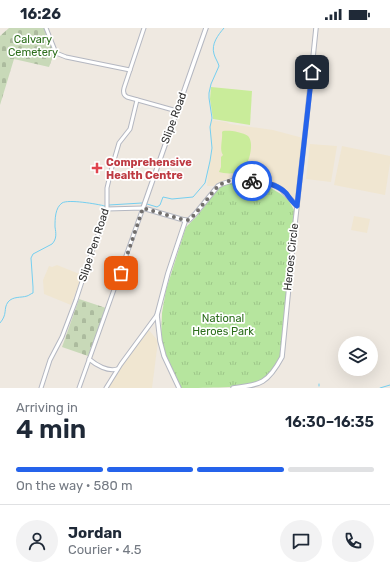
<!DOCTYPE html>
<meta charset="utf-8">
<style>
:root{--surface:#fff;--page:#f2f2f3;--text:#1f2937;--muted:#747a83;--line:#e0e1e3;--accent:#2563eb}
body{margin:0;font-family:Rubik,sans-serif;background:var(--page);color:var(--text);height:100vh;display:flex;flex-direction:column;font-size:15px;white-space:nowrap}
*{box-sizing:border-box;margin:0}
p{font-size:13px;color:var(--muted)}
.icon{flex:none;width:22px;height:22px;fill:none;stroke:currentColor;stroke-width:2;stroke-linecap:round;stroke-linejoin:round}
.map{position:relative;height:360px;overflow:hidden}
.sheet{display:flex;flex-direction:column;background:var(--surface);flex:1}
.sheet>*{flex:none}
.fabs{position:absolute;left:338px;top:308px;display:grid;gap:8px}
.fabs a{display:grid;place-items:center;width:40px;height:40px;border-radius:50%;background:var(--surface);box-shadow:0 4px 16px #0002;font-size:20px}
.pin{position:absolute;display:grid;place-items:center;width:34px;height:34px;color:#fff;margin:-17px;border-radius:8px;box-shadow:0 2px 6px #0006}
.courier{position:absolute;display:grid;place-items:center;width:40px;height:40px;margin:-20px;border:3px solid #2563eb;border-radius:50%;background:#fff;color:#222;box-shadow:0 1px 5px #0007}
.head em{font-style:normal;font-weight:600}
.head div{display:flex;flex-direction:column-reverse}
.head{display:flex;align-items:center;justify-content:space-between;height:68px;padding:0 16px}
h1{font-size:26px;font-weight:600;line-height:30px}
.bar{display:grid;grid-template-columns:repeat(4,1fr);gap:6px 4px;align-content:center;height:48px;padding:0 16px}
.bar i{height:5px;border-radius:3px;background:var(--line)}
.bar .on{background:var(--accent)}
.bar p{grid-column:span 4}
.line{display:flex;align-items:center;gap:10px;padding:0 16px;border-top:1px solid var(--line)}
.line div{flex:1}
.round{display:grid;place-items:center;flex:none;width:42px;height:42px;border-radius:21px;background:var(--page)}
.status{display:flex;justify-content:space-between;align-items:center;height:28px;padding:0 20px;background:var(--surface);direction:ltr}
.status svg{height:11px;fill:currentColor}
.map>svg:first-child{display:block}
.education{fill:#f0e6d1}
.grass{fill:url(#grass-tufts)}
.cemetery{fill:url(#cemetery-stones)}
.pitch{fill:#c9ec9a}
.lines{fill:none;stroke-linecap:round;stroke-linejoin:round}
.stream{stroke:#75cff0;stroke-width:1}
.tertiary-casing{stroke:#b4b7c1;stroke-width:5}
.secondary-casing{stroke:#b4b7c1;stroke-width:5.5}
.tertiary{stroke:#fff;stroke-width:3}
.secondary{stroke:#fff;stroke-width:3.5}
.done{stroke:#726f6d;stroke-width:4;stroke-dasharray:0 7.2}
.route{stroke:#2563eb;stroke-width:5}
.health-dot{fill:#e0444e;stroke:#fff;stroke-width:1.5}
.labels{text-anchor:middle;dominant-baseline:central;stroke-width:3.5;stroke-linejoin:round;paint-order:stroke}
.park-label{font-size:11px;fill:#2c6e1b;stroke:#fff}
.street-label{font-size:11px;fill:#2e2e2e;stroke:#fff}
.health-label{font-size:11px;font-weight:bold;fill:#be3a42;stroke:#fff;text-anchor:start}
</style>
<div class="status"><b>16:26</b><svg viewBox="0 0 49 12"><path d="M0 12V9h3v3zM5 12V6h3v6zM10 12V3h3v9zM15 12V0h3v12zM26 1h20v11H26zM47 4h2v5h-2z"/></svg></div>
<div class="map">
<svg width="390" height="360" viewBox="0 0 390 360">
<defs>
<pattern id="grass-tufts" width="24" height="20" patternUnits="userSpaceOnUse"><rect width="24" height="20" fill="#b6e59e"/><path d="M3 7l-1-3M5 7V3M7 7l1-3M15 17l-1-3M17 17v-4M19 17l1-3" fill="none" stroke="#9dc588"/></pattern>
<pattern id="cemetery-stones" width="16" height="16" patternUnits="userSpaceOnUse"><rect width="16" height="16" fill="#c8d9b8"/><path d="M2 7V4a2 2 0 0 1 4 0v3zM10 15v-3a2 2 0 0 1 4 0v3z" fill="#acbb9e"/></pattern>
</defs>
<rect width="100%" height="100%" fill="#efe9e1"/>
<g class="education">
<polygon points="212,92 226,94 230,96 273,102 303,110 297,163 294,172 285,161 278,157 270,154 239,149 229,150 214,158 207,158 209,137 212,122 210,101 210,97"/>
<polygon points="310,116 337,118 331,154 306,151"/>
<polygon points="342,118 390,128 390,135 385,167 334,157"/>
<polygon points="354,188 370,191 367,205 351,202"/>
<polygon points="57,237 82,247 71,277 44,266 43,252 49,238 52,239"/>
<polygon points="148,301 158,313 152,360 107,360 119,340"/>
</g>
<path class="grass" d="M238,152L262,155L281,166L289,173L294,182L292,224L282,321L277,342C271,346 265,352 259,355C242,360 201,360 181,360L165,328L161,311L162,285L166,262L186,199L197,188L219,160L223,157Z"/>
<g class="cemetery">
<polygon points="9,0 44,0 54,24 54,26 49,39 14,31 0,77 0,8"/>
<polygon points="79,271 106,280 88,328 62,319"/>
</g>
<g class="pitch">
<polygon points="211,59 252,63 250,97 213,91 210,71"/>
<path d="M223,103C230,102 242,104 248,108C255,115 249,138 241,143C236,146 225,146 219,144L221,139V129L223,127C219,122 223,111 222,104Z"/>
</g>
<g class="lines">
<g class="stream">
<path d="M147,176L157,179L160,177L163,169L172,171L193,169L205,155L210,133L212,120L210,99L212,90L209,70V65L211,56L219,38C218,34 215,30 214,26C211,16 218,7 224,0"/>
<polyline points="109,177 142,175"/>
<path d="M0,295C8,286 3,281 8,274C13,268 21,270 27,268C28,268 32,265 33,265V259L31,230L33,226L52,216C57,211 56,205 55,199C55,191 55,180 62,175C68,171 97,176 105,178"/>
<polyline points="319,356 319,358"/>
<polyline points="380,360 390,357"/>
</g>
<defs>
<g id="tertiary">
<polyline points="46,0 56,25 66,29 130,42"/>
<path d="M144,0L124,60C123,64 123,67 127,69L177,83"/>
<path d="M89,331C96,337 108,344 117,341"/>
<polyline points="41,360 50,332 62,309 76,272 90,229 107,181 107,160 112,139 119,115 130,101 137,72"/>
<polyline points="79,360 143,180 107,181"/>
<polyline points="106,360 121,336 157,287"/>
</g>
<g id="secondary">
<polyline points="206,0 143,180 184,192 189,192 195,186 218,158 222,156 237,151 261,154 274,157 281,161 297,178"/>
<polyline points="179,360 164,328 160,313 157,287 168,245 185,194 184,192"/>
<path d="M233,360C261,357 268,355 282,329L295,196L307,88L316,0"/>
</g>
</defs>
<use href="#tertiary" class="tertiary-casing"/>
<use href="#secondary" class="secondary-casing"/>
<use href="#tertiary" class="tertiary"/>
<use href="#secondary" class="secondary"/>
</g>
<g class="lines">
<path class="done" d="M121,245L143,180L184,192H189L195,186L218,158C231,150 238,151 252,153"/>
<path class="route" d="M252,153C264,154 277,156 286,165C289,169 292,174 297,178L312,44"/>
</g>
<path class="health-dot" d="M95 134h4v4h4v4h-4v4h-4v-4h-4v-4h4z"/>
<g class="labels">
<g class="park-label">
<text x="33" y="11">Calvary<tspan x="33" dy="13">Cemetery</tspan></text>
<text x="223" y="290">National<tspan x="223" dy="13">Heroes Park</tspan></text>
</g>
<g class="street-label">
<text transform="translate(174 90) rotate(-70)">Slipe Road</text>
<text transform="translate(94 217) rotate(-72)">Slipe Pen Road</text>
<text transform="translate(291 229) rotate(-84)">Heroes Circle</text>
</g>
<g class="health-label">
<text x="106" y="134">Comprehensive<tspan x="106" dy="13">Health Centre</tspan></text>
</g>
</g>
</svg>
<div class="fabs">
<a><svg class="icon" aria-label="layers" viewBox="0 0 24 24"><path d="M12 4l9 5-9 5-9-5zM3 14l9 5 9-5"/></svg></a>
</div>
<div class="pin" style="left:121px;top:245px;background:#ea580c"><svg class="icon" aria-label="bag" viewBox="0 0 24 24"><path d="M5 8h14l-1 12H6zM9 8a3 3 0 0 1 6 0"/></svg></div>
<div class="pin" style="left:312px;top:44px;background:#1f2937"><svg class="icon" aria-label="home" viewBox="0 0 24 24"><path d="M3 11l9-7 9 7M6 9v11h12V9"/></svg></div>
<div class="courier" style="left:252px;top:153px"><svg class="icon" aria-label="bike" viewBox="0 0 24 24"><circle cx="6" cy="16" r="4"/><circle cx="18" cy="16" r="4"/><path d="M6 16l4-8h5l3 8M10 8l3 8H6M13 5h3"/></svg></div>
</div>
<section class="sheet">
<div class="head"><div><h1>4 min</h1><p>Arriving in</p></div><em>16:30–16:35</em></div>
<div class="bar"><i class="on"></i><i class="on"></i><i class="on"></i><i></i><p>On the way · 580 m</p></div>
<div class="line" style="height:72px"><a class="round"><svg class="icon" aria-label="person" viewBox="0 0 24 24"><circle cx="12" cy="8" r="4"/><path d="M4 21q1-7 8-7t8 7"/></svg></a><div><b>Jordan</b><p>Courier · 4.5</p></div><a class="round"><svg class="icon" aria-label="chat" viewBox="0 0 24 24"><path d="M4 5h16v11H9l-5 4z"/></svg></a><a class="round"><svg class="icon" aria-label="phone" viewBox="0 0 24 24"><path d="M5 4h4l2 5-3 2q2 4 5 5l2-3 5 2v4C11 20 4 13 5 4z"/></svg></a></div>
</section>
